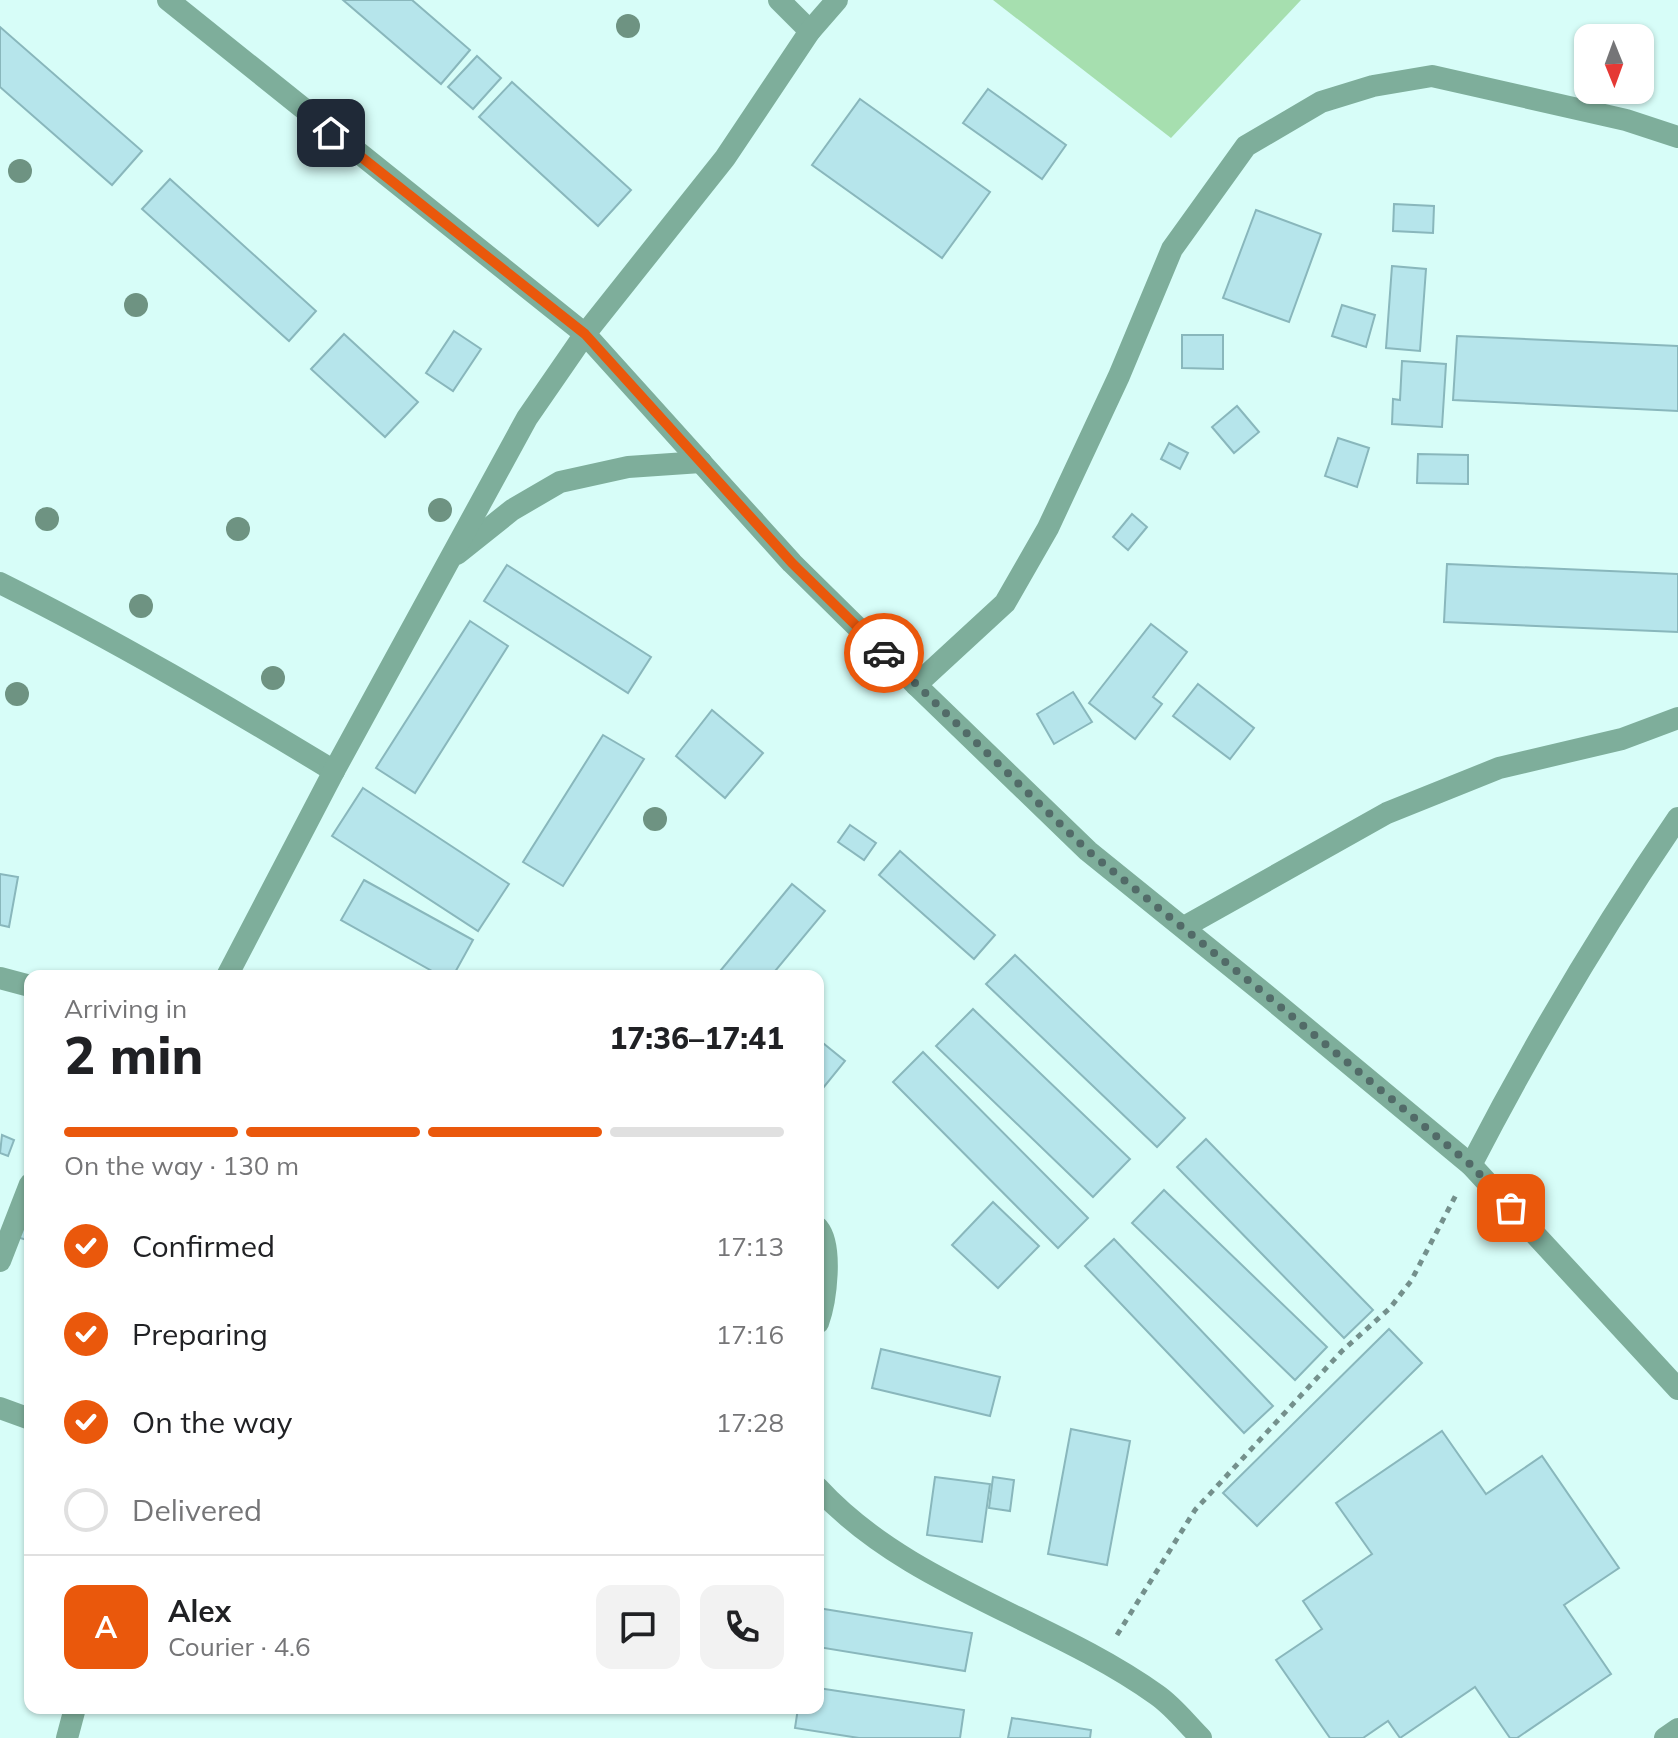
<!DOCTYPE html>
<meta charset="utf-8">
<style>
:root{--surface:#fff;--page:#f2f2f2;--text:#202124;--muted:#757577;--line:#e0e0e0;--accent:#ea580c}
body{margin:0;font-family:Mulish,sans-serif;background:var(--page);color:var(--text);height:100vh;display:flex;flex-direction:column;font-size:30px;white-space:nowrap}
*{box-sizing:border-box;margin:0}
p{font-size:26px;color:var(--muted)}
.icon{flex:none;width:44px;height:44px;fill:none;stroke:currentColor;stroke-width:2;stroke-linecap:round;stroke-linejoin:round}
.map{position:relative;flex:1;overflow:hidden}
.drawer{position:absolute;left:24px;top:970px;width:800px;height:744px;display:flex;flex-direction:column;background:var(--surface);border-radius:16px;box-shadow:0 2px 6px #0004}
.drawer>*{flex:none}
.needle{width:52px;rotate:179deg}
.tools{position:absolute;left:1574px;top:24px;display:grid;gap:16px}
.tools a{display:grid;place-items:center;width:80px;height:80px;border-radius:16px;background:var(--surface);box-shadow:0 2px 6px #0004;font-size:40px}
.pin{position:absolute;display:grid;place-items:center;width:68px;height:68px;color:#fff;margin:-34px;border-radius:16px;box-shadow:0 4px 12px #0006}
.courier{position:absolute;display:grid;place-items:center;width:80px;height:80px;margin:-40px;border:6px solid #ea580c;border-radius:50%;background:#fff;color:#222;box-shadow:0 2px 10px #0007}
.head em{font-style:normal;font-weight:800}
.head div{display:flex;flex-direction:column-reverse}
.head{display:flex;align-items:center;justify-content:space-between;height:136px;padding:0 40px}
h1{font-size:52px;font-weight:800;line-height:60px}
.bar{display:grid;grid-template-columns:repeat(4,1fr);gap:12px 8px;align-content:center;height:96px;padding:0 40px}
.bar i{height:10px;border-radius:6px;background:var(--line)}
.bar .active{background:var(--accent)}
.bar p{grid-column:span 4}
.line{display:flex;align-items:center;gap:20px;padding:0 40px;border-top:2px solid var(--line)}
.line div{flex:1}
.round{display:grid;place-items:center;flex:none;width:84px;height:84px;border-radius:16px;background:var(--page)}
ol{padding:0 40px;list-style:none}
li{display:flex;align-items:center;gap:24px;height:88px}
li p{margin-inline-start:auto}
li .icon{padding:8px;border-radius:50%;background:var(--accent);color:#fff;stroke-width:4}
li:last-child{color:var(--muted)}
li i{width:44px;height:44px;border:4px solid var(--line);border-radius:50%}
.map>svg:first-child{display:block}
.green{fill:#a6dfaf}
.building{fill:#b6e5eb;stroke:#89b7bc;stroke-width:2}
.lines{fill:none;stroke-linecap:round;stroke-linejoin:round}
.path{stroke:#74908c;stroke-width:5;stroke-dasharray:6 6;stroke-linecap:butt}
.service{stroke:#7eae9b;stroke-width:22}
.tree{fill:#6e9382}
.done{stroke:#526b68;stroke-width:8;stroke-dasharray:0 14.4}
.route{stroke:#ea580c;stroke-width:10}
</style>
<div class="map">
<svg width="1678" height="1738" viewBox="0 0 1678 1738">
<rect width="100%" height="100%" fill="#d7fdf8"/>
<polygon class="green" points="993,0 1301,0 1171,138"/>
<g class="building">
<polygon points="343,0 412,0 470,50 441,84"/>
<polygon points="0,27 142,151 112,185 0,87"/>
<polygon points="477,56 501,78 473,109 448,87"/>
<polygon points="512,82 631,190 598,226 479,117"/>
<polygon points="988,89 1066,145 1042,179 963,123"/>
<polygon points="860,99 990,192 942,258 812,165"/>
<polygon points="170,179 316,311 289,341 142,209"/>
<polygon points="1394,204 1434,206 1433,233 1393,231"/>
<polygon points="1256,210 1321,234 1289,322 1223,298"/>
<polygon points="1392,266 1426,269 1420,351 1386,348"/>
<polygon points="1342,305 1375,315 1366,347 1332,336"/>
<polygon points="454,331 481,349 453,391 426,373"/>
<polygon points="344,334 418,402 385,437 311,369"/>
<polygon points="1182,335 1223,335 1223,369 1182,368"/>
<polygon points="1457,336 1678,346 1678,411 1453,400"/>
<polygon points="1402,361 1446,364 1442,427 1392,424 1393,399 1400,400"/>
<polygon points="1237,406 1259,432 1234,453 1212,427"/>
<polygon points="1338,438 1369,448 1357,487 1325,476"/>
<polygon points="1169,443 1188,453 1180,469 1161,459"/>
<polygon points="1418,454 1468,455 1468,484 1417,483"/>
<polygon points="1132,514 1147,527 1128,550 1113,537"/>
<polygon points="1447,564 1678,574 1678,632 1444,622"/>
<polygon points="507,565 651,657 628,693 484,601"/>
<polygon points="470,621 508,646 415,793 376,768"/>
<polygon points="1151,624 1187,652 1153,697 1162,704 1135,739 1089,703"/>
<polygon points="1198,684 1254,728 1230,759 1173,716"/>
<polygon points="1073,692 1092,722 1054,744 1037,714"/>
<polygon points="712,710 763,753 725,798 676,756"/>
<polygon points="603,735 644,759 563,886 523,862"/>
<polygon points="363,788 509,884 478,931 332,836"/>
<polygon points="850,825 876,843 864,860 838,842"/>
<polygon points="900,851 995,935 974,959 879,875"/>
<polygon points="0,874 18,877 9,927 0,925"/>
<polygon points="364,880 473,940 453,976 441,976 341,920"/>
<polygon points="792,884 825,911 771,976 716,976"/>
<polygon points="1015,955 1185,1118 1157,1147 986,984"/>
<polygon points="973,1009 1130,1159 1093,1197 936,1046"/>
<polygon points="818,1039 845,1061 819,1093 818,1092"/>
<polygon points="923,1052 1088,1218 1058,1248 893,1082"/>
<polygon points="2,1135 14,1140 8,1156 0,1153"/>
<polygon points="1206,1139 1373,1310 1344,1338 1177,1167"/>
<polygon points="1164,1190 1327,1347 1295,1380 1132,1223"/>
<polygon points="30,1198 30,1241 17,1237"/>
<polygon points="993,1202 1039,1246 998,1288 952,1245"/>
<polygon points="1114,1239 1273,1406 1244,1433 1085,1266"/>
<polygon points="1389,1329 1422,1363 1257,1526 1223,1493"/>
<polygon points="881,1349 1000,1377 990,1416 872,1388"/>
<polygon points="1071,1429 1130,1441 1107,1565 1048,1554"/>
<polygon points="1442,1431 1486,1494 1542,1456 1619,1568 1564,1605 1611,1674 1517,1738 1510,1738 1475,1687 1400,1738 1388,1721 1363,1738 1330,1738 1276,1660 1322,1629 1303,1601 1372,1554 1336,1503"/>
<polygon points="935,1477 990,1484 982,1542 927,1535"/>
<polygon points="993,1477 1014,1480 1010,1511 989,1508"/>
<polygon points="818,1608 972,1633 965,1671 818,1647"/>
<polygon points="818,1688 964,1710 960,1738 859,1738 795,1728 798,1708 818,1708"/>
<polygon points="1012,1718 1091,1730 1090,1738 1008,1738"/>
</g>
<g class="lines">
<polyline class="path" points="1117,1635 1195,1510 1342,1351 1390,1308 1411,1281 1457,1193"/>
<g class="service">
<polyline points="168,0 585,334 792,563 916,685 1088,851 1265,994 1471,1165 1678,1389"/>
<polyline points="779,0 810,31"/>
<polyline points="457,554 512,510 560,482 628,467 701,462"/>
<path d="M0,583C115,640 225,705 334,771"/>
<polyline points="916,685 1005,603 1048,528 1119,376 1172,249 1246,146 1321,102 1373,86 1432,76 1626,120 1678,137"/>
<polyline points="1184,927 1387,813 1499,768 1622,739 1678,718"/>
<polyline points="227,976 334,771 527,418 585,334 725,158 810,31 837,0"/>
<polyline points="0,978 30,986"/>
<path d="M1471,1165C1533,1045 1601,930 1678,818"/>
<path d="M818,1228C833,1246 826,1301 818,1323"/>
<polyline points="0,1261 30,1184"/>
<polyline points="0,1408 30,1419"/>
<path d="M818,1488C908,1586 1051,1619 1157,1695C1173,1706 1187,1724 1201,1738"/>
<polyline points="67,1738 75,1708"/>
<polyline points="1665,1738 1678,1729"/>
</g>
</g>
<g class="tree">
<circle cx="628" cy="26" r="12"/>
<circle cx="20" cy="171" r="12"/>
<circle cx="136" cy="305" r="12"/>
<circle cx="440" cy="510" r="12"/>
<circle cx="47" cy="519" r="12"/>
<circle cx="238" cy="529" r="12"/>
<circle cx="141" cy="606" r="12"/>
<circle cx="273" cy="678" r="12"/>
<circle cx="17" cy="694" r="12"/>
<circle cx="655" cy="819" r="12"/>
</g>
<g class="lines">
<polyline class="done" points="884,653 1088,851 1265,994 1471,1165 1511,1208"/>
<polyline class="route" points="331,133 585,334 792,563 884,653"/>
</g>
</svg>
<div class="tools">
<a><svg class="needle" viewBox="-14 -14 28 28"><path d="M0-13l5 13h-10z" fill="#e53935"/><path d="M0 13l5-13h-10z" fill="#757577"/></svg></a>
</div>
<div class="pin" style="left:1511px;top:1208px;background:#ea580c"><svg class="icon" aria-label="bag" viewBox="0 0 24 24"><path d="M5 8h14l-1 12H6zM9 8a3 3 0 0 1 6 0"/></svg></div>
<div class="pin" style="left:331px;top:133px;background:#1f2937"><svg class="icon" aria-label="home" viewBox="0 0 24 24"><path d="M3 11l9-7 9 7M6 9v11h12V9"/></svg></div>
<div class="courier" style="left:884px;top:653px"><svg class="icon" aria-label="car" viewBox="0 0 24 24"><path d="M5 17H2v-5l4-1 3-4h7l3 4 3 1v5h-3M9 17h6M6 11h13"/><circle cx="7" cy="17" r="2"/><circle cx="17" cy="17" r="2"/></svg></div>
<section class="drawer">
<div class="head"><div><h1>2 min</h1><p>Arriving in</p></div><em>17:36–17:41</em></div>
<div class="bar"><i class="active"></i><i class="active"></i><i class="active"></i><i></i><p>On the way · 130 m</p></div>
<ol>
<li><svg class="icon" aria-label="check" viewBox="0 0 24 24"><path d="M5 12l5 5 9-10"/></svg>Confirmed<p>17:13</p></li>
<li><svg class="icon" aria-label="check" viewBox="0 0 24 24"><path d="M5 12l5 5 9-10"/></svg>Preparing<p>17:16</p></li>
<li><svg class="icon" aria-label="check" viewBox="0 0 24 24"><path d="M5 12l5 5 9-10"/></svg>On the way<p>17:28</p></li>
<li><i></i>Delivered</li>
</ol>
<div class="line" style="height:144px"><b class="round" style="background:var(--accent);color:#fff">A</b><div><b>Alex</b><p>Courier · 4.6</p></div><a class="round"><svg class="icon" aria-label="chat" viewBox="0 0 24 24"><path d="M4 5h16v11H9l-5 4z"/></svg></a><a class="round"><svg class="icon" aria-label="phone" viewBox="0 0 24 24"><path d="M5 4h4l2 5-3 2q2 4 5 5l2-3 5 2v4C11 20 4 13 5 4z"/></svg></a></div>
</section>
</div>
